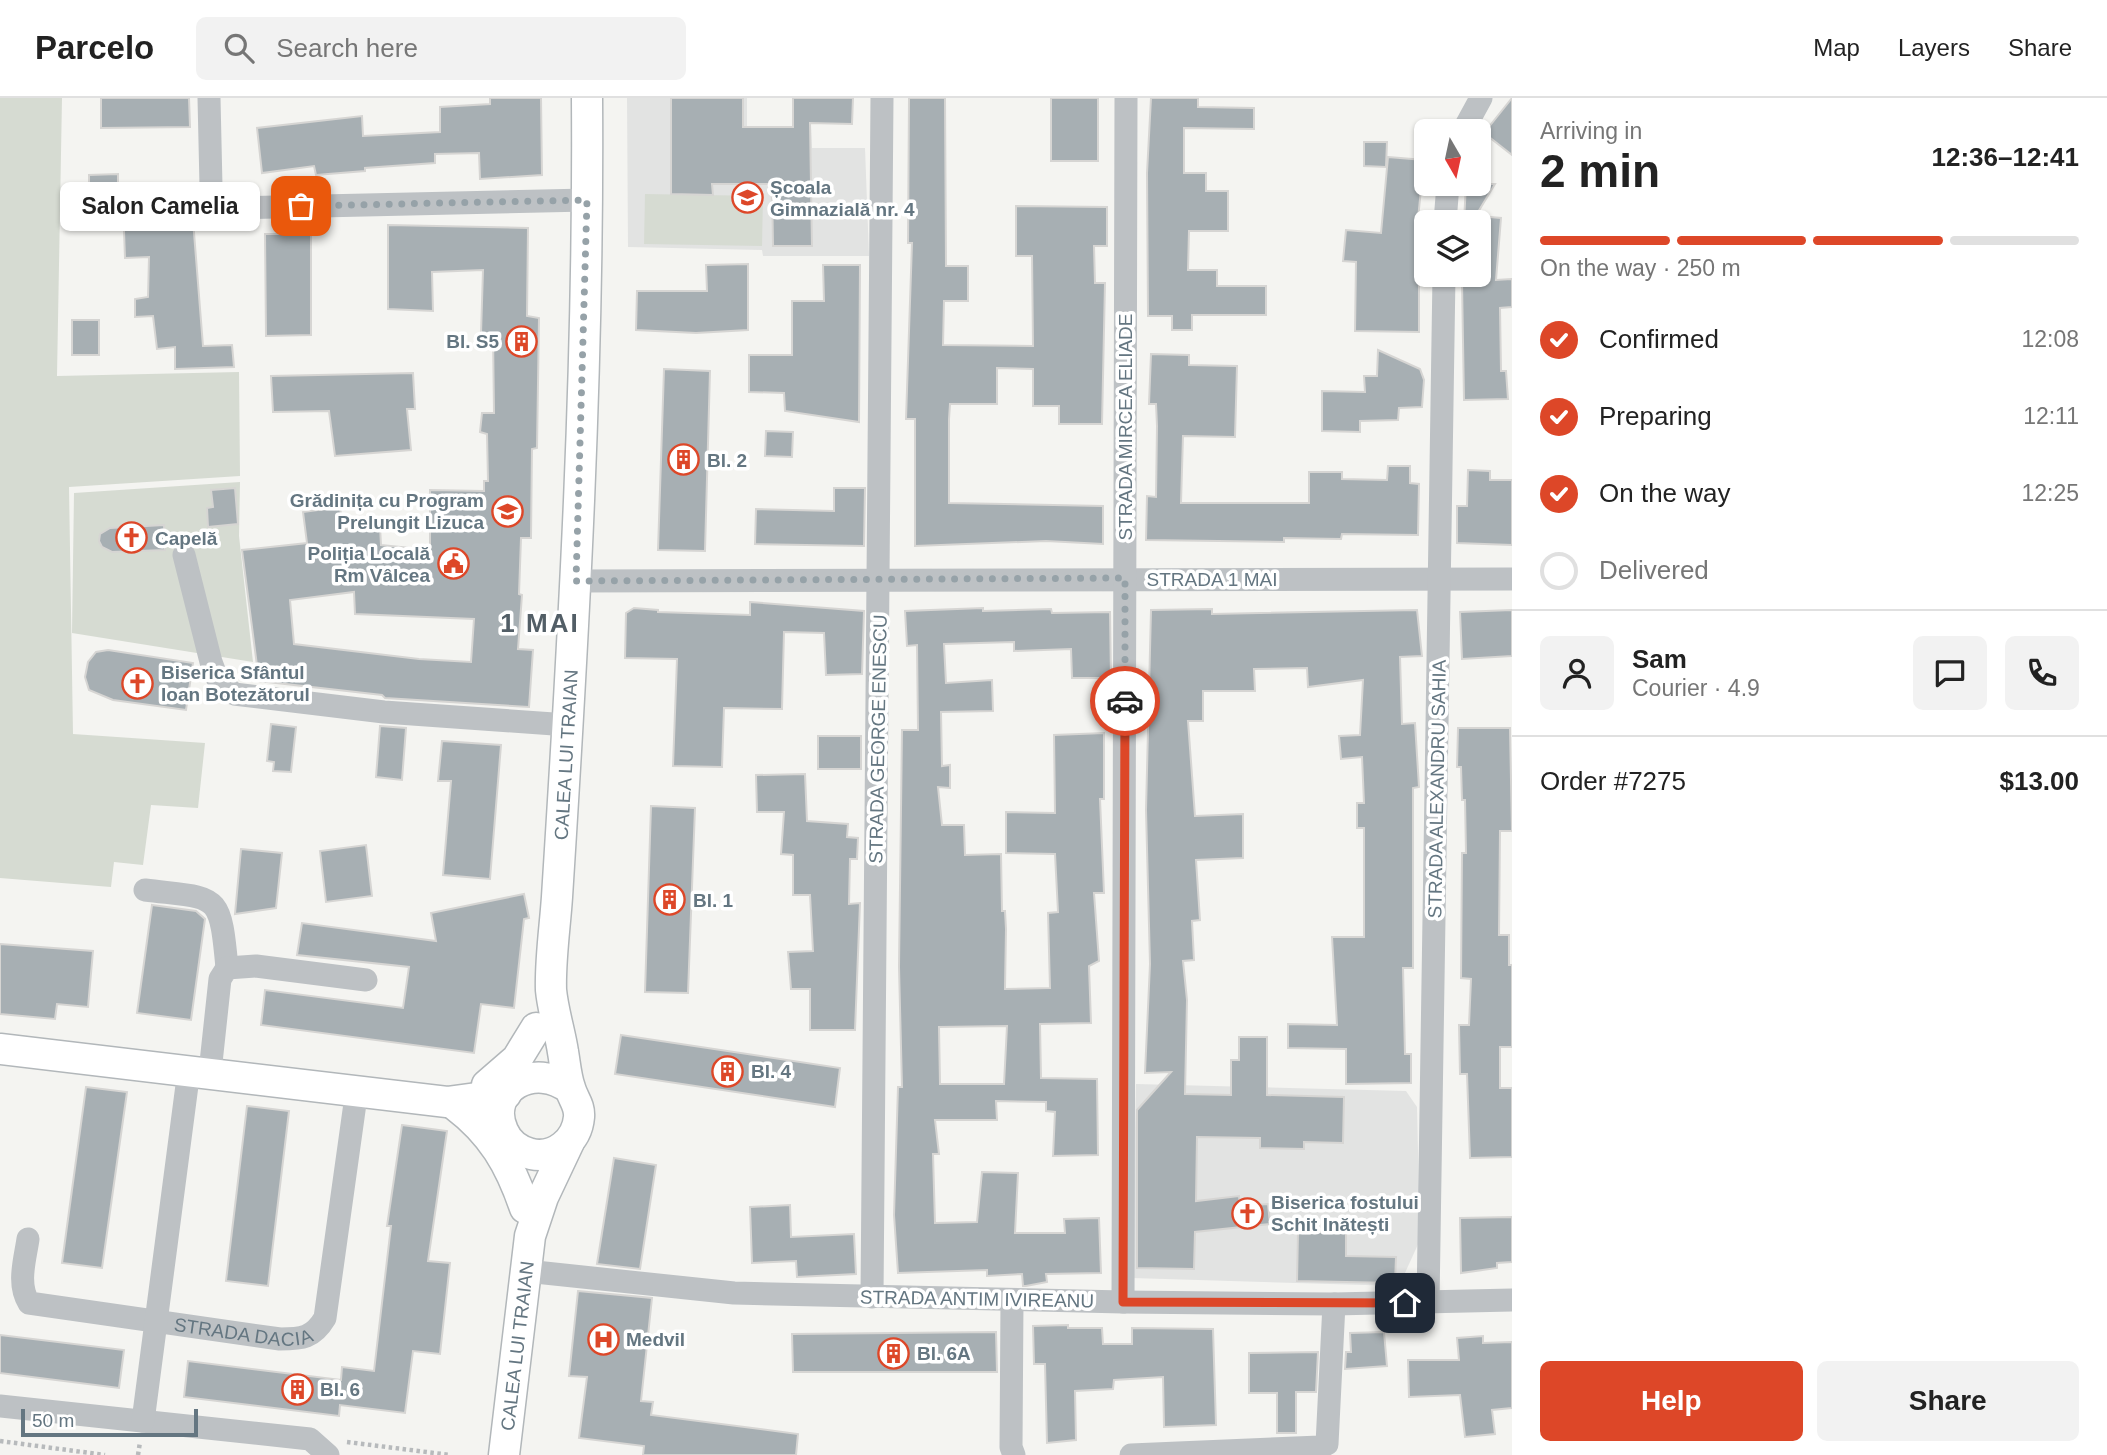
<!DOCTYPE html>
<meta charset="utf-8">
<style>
:root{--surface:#fff;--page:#f2f2f2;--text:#222;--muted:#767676;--line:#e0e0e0;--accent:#dd4728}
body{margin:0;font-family:Helvetica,sans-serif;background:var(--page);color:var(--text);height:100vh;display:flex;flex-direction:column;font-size:26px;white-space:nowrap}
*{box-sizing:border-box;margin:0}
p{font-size:23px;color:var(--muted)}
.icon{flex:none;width:38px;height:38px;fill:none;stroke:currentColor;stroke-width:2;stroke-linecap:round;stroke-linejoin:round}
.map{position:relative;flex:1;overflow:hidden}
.details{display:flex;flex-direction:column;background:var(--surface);width:595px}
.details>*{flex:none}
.needle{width:46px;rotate:171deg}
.fabs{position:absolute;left:1414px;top:21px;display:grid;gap:14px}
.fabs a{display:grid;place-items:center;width:77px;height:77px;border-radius:10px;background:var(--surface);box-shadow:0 2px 5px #0004;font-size:35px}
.scale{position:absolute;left:21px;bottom:18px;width:177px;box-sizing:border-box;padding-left:7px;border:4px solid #647681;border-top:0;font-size:19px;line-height:24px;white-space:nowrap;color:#647681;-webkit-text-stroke:5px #fff;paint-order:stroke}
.pin{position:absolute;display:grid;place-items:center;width:60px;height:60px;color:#fff;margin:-30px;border-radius:14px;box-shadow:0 4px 10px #0006}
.courier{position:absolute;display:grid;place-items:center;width:70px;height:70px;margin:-35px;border:5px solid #dd4728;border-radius:50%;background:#fff;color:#222;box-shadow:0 2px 9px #0007}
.bubble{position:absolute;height:49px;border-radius:10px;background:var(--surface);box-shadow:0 2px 5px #0004;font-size:23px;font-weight:600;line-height:49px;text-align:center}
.overview em{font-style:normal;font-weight:600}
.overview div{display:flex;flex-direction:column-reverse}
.overview{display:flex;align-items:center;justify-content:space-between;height:119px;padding:0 28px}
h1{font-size:46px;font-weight:600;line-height:52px}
.bar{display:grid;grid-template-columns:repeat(4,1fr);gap:10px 7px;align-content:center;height:84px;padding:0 28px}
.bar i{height:9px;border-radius:5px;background:var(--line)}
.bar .active{background:var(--accent)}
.bar p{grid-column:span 4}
.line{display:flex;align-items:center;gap:18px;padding:0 28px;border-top:2px solid var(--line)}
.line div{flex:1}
.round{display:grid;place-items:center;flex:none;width:74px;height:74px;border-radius:10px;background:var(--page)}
ol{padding:0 28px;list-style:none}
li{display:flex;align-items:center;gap:21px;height:77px}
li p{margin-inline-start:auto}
li .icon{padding:7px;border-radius:50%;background:var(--accent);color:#fff;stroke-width:4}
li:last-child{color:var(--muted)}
li i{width:38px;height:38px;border:4px solid var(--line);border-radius:50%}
.cta{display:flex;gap:14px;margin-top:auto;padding:14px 28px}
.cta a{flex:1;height:80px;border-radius:10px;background:var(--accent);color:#fff;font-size:28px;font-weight:600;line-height:80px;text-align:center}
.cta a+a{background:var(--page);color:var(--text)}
header{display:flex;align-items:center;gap:42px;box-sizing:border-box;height:98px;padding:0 35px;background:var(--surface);border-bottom:2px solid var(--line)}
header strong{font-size:33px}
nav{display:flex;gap:38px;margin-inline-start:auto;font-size:24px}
.search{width:490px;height:63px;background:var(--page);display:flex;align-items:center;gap:18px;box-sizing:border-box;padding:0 24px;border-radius:10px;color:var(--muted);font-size:26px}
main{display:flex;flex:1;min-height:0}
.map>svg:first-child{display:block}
.built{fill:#e2e3e2}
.green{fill:#d6dbd2}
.building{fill:#a7afb3;stroke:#d6d5d3;stroke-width:2;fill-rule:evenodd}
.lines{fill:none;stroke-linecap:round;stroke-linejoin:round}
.major-casing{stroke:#b2b7ba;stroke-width:33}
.path{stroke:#b7babc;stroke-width:4.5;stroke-dasharray:3.5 3.5;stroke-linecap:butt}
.minor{stroke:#bdc1c4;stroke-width:23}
.major{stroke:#fff;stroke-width:30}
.done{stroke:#96a2a8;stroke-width:7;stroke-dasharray:0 12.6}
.route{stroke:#dd4728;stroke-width:9}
.labels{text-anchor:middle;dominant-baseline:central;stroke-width:7;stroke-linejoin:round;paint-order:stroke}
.poi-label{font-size:19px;font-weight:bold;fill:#647681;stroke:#fff;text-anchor:start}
.street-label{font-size:19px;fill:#647681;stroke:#fff}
.district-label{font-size:26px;font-weight:bold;letter-spacing:2px;fill:#525e66;stroke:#fff}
</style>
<header>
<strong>Parcelo</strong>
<div class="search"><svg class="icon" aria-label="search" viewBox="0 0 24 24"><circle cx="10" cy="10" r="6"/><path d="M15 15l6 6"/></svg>Search here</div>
<nav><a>Map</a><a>Layers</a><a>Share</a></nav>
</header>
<main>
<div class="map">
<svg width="1512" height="1357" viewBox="0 0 1512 1357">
<rect width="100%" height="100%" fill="#f4f4f1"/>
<g class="built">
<polygon points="627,0 747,0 747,29 811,29 812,50 865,50 869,158 763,158 762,152 628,149"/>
<polygon points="1136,986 1406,993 1417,1009 1420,1142 1399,1188 1132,1180"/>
</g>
<g class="green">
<polygon points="0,0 62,0 57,278 239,274 240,378 69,389 73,636 205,645 198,710 151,707 143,767 114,764 111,789 0,780"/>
<polygon points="645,96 763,98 762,148 644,146"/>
<polygon points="240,384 239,438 253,564 72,535 74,395"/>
</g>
<g class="building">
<polygon points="101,0 189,0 190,29 101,30"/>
<polygon points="490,0 541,0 542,77 480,81 479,55 435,56 435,65 365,70 365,73 316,77 314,68 262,75 257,30 362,18 363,38 440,34 440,9 490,6"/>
<polygon points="671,0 743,0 743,29 793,29 793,0 853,0 852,26 810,25 812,148 773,148 772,86 712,86 713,97 671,96"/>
<polygon points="909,0 945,0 946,168 968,168 968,203 944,203 943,247 1033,248 1032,158 1016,158 1016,108 1107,109 1107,148 1094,148 1095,185 1105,185 1102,326 1059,326 1059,308 1033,308 1033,271 997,270 997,306 950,306 949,321 949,405 1103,408 1103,446 1046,443 915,448 915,321 906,321 912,145 908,145"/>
<rect x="1051" y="0" width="47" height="63"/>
<polygon points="1151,0 1198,0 1198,9 1254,10 1254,31 1184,30 1184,75 1206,75 1206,93 1228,93 1228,133 1189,133 1188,172 1217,172 1217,188 1266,188 1266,217 1192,217 1192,232 1172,232 1172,218 1148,218 1147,75"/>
<polygon points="1512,0 1512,57 1484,35"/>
<polygon points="1364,44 1387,44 1386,69 1364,68"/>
<polygon points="1388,59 1424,62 1415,150 1419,143 1419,234 1355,233 1356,164 1343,163 1346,132 1381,135"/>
<polygon points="118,76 118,87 145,87 145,114 170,113 171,123 193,122 203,248 232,247 234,269 175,271 175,249 157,251 153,218 135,219 135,201 148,199 149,159 125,160 123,106 89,107 89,77"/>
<polygon points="1466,86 1495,86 1472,124 1464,124"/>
<polygon points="1479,118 1501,120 1496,182 1512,181 1512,209 1500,210 1501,273 1506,273 1508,301 1464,302 1462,184 1479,184"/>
<path d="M388,127L528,130L527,218L539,220L537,350L532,351L531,440H521L519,496L522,497L518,551L533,552L529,609L385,600L382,597L259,583L242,452L307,445L303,414L340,409L343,431L380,428L381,447L430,452V392L484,393V383H488L487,336L480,334L482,315H494L493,236H481L483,172L432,174L433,213L388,211ZM354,494L355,516L474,521L471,564L419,561L294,546L290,502Z"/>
<polygon points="265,136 311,136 311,237 266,238"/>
<polygon points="748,166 748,232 696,235 636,232 637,193 707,193 706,167"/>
<polygon points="823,167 860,167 859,324 785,313 784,295 749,294 749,257 792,257 792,203 824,203"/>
<rect x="72" y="222" width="27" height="35"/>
<polygon points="1378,252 1420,271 1424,282 1422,309 1399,310 1398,322 1360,323 1360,334 1322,333 1322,293 1365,294 1364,278 1377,278"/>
<polygon points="1151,256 1189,257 1189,267 1237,268 1235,339 1183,338 1181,405 1309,405 1309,374 1342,374 1342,381 1387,382 1388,368 1410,368 1410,385 1419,386 1418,437 1342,436 1341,441 1284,440 1284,444 1146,442 1147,398 1156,399 1157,328 1156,306 1149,306"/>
<polygon points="664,271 710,273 705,453 658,452"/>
<polygon points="413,275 415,311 407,311 411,352 335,358 329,313 273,314 271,278"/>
<polygon points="766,333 793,334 792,359 765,358"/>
<polygon points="1468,372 1490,373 1490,382 1512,382 1512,447 1457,445 1457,408 1467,408"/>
<polygon points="235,390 238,426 208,429 207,410 213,409 211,392"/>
<polygon points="834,390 865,390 864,448 755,446 756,411 834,413"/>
<polygon points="164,427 165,452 112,454 102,449 99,443 100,436 110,430"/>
<polygon points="750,504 864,513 862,576 826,577 824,535 784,534 782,611 724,610 722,669 673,668 677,561 625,560 626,515 634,510 658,512 658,514 750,517"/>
<path d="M983,510V513L1051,511L1052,515L1110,514L1111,580H1072L1071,551L1014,553V544L944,546L946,585L992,582L993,613L941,614L942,668L950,667V690L938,689L942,727H964L965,757L1001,756L1002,813H1005L1006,831L1005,891L1050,890L1048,815L1058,814L1055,756L1006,755V714L1055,715L1054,637L1104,635V701H1100L1104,795H1094L1099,863L1089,868L1091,925L1040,926L1041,980L1097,981L1098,1057L1053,1058L1055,1014L1046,1013V1004L996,1003L997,1022H935L939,1056H933L935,1125L977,1124L982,1074L1018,1075L1015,1135H1065L1064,1121L1099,1120L1101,1175L1046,1176L1047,1184L1026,1188H1023L1022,1176L987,1178V1172L898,1175L894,1117L898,989H902L899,869L902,632H918L917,547L907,548L905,513ZM1007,928L1004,986H940L939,929Z"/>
<polygon points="1212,511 1212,516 1417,512 1422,558 1400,559 1402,626 1415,625 1419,689 1413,690 1413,870 1403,870 1405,956 1411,956 1411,985 1346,986 1346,951 1288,950 1288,926 1337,927 1332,839 1364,839 1364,730 1357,730 1357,705 1364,705 1362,659 1341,661 1339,638 1360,637 1363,582 1308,589 1307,570 1254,571 1255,593 1203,593 1203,623 1188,623 1195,718 1243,716 1243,760 1196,762 1200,822 1192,823 1194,862 1183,863 1187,902 1185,996 1231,997 1231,962 1239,962 1239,939 1267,939 1267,997 1344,999 1343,1045 1304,1044 1304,1051 1260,1050 1260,1040 1197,1039 1196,1103 1239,1098 1240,1108 1268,1106 1270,1126 1195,1134 1194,1171 1137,1170 1137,1012 1171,974 1145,975 1150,866 1146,712 1151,512"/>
<polygon points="1512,512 1512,558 1462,561 1460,514"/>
<polygon points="108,552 193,565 186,612 113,602 89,592 85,579 88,564 96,554"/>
<polygon points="271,626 296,629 291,674 273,673 274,664 267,663"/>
<polygon points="380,628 406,630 402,682 376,679"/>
<polygon points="1458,630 1510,630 1512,733 1500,733 1499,837 1509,837 1509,867 1512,867 1512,949 1500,949 1500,990 1512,990 1512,1059 1470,1060 1467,976 1460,976 1459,927 1469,927 1471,881 1461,880 1462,755 1466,755 1465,702 1462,702 1461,669 1457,669"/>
<rect x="818" y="638" width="43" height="33"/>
<polygon points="442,643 501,647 490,781 443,777 451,683 438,683"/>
<polygon points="805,676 807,723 848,726 847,739 858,740 857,761 850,761 849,806 860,805 855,932 810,932 810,891 791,891 788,854 813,853 810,797 793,797 793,757 781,756 784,714 757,714 756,677"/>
<polygon points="651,708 695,710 688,895 645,894"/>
<polygon points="366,747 372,798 326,804 320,753"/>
<polygon points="241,751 282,755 276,810 235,816"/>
<polygon points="524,796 529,820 524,821 514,910 481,906 474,955 261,927 265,892 403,910 409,869 297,857 302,825 436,843 431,815"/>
<polygon points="152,807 196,813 205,821 191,922 137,915"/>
<polygon points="0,846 93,853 88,909 57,906 55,921 0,916"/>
<polygon points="621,937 840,970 835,1009 615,976"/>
<polygon points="86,989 127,994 102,1170 62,1165"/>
<polygon points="247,1008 289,1013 268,1188 226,1183"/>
<polygon points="402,1027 447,1033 428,1163 450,1165 440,1256 413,1253 405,1315 340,1307 339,1318 184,1299 188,1263 341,1282 342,1269 374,1273 391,1128 387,1128"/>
<polygon points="614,1060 656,1067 640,1171 597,1166"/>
<polygon points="790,1107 791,1139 854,1136 856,1176 797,1179 796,1163 752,1165 750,1109"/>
<polygon points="1512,1119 1512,1164 1497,1165 1497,1170 1461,1175 1460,1120"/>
<polygon points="1298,1134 1346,1134 1346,1158 1396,1159 1395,1185 1297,1183"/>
<polygon points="578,1193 652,1200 641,1303 653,1304 651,1317 798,1336 796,1357 643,1357 644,1348 579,1340 587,1279 569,1278"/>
<polygon points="1068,1227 1068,1230 1102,1230 1103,1246 1132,1246 1132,1230 1213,1231 1216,1327 1164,1329 1163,1279 1114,1282 1113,1291 1075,1293 1076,1342 1047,1345 1045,1266 1034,1266 1033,1228"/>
<polygon points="996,1234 997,1274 793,1274 792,1236"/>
<polygon points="1384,1234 1387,1268 1345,1271 1346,1254 1351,1254 1350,1235"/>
<polygon points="0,1237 124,1252 119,1290 0,1275"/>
<polygon points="1483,1238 1483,1245 1512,1244 1512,1310 1492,1312 1495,1336 1465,1339 1460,1297 1409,1299 1408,1262 1459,1262 1457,1240"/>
<polygon points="1318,1254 1316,1294 1296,1294 1296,1335 1277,1335 1277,1295 1249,1295 1249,1255"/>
</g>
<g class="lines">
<defs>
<g id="major">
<polyline points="0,951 447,1004 506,996"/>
<polyline points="487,987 517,961 536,930"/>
<path id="s2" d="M570,991C536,963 484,990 503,1033C508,1045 519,1053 531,1056C555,1061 577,1043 579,1019C580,1007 573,1001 570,990C566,979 565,965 563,954C560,934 553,913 551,892C550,862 555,829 557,799C574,533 589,267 587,0"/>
<path d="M455,1007C492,1035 510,1066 525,1110"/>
<path id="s3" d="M504,1357L530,1138L543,1099L569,1044"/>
</g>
</defs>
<use href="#major" class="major-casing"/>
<g class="path">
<polyline points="0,1343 105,1357"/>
<polyline points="347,1344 450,1357"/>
<polyline points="138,1357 140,1344"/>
</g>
<g class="minor">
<polyline points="209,0 211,88 215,104 229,110 587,102"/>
<polyline points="1463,33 1481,0"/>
<polyline points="1445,124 1448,86"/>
<polyline points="184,457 211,564 217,580 234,596 384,614 568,627"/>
<polyline points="576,483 1512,481"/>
<path d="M145,792C218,801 220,792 227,870"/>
<polyline points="210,974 220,881 227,870 256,868 366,882"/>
<path id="s1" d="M28,1141C25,1162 17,1186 29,1205L280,1241C302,1241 313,1240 325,1220L357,991"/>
<polyline points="526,1173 734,1195 1123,1204 1334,1206 1512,1202"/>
<polyline points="872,1199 882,0"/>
<polyline points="1012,1202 1011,1349 1014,1357"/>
<polyline points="1123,1204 1126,0"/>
<polyline points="1428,1205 1444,177"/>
<polyline points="0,1308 310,1341 328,1357"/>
<polyline points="143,1323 189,972"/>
<polyline points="1131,1357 1320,1349 1327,1346 1334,1206"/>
</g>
<use href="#major" class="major"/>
</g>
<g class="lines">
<polyline class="done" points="301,108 587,102 576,483 1125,480 1125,603"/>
<polyline class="route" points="1125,603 1123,1204 1405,1205"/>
</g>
<defs>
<symbol id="school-ring" viewBox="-11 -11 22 22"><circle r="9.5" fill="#fff" stroke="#dd4728" stroke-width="1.5"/><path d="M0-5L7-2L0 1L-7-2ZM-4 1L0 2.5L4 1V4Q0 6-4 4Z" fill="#dd4728"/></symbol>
<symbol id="building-ring" viewBox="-11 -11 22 22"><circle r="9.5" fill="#fff" stroke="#dd4728" stroke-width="1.5"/><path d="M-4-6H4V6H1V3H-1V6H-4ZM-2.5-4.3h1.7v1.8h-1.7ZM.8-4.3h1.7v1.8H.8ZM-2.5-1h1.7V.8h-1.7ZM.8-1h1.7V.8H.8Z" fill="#dd4728"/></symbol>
<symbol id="church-ring" viewBox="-11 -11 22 22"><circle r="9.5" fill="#fff" stroke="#dd4728" stroke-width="1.5"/><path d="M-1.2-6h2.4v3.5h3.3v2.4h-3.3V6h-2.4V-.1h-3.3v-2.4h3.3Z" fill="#dd4728"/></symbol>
<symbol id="civic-ring" viewBox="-11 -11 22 22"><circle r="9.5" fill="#fff" stroke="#dd4728" stroke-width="1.5"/><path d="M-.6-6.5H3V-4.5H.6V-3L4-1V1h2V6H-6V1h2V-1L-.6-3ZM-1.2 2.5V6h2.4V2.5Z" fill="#dd4728"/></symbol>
<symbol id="hospital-ring" viewBox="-11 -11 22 22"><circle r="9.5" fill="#fff" stroke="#dd4728" stroke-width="1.5"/><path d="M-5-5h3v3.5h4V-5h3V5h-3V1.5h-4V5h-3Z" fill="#dd4728"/></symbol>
</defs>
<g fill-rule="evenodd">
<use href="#school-ring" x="730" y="82" width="35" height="35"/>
<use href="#building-ring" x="504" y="226" width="35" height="35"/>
<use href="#building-ring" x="666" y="344" width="35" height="35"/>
<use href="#school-ring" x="490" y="396" width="35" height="35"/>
<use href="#church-ring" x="114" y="422" width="35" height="35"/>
<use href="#civic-ring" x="436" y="448" width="35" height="35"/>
<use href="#church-ring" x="120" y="568" width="35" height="35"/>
<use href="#building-ring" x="652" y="784" width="35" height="35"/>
<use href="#building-ring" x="710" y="956" width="35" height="35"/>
<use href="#church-ring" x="1230" y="1098" width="35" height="35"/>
<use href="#hospital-ring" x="586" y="1224" width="35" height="35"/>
<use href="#building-ring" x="876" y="1238" width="35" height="35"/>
<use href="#building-ring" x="280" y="1274" width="35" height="35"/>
</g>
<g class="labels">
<g class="poi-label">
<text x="770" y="89">Școala<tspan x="770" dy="22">Gimnazială nr. 4</tspan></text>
<text x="499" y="243" text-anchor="end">Bl. S5</text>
<text x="707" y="362">Bl. 2</text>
<text x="484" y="402" text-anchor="end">Grădinița cu Program<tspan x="484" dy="22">Prelungit Lizuca</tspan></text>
<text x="155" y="440">Capelă</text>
<text x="430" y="455" text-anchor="end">Poliția Locală<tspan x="430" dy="22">Rm Vâlcea</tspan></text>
<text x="161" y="574">Biserica Sfântul<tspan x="161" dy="22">Ioan Botezătorul</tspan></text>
<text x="693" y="802">Bl. 1</text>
<text x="751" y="973">Bl. 4</text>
<text x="1271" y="1104">Biserica fostului<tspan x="1271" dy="22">Schit Inătești</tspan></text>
<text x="626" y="1241">Medvil</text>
<text x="917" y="1255">Bl. 6A</text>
<text x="320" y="1291">Bl. 6</text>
</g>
<g class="street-label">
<text transform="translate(1125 329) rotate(-90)">STRADA MIRCEA ELIADE</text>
<text x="1212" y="481">STRADA 1 MAI</text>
<text transform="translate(878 641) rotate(-89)">STRADA GEORGE ENESCU</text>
<text stroke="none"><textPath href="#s2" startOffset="584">CALEA LUI TRAIAN</textPath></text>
<text transform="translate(1437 691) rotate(-89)">STRADA ALEXANDRU SAHIA</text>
<text transform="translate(977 1201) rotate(1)">STRADA ANTIM IVIREANU</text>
<text stroke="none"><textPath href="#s1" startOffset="282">STRADA DACIA</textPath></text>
<text stroke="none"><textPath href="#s3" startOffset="110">CALEA LUI TRAIAN</textPath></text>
</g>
<g class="district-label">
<text x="540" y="525">1 MAI</text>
</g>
</g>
</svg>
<div class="fabs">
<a><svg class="needle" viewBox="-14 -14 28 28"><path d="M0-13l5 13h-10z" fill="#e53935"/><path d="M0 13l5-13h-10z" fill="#767676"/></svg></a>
<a><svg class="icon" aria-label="layers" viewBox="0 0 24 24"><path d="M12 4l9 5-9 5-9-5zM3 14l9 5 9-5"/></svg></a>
</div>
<div class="scale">50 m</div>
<div class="pin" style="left:301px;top:108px;background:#ea580c"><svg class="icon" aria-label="bag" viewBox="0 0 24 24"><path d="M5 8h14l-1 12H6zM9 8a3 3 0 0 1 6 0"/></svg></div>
<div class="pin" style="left:1405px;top:1205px;background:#1f2937"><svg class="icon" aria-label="home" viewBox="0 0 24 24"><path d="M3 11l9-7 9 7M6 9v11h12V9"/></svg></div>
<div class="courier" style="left:1125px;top:603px"><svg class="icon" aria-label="car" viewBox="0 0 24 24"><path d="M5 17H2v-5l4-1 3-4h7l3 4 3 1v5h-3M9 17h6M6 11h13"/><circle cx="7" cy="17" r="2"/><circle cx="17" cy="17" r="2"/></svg></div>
<div class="bubble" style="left:60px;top:84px;width:200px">Salon Camelia</div>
</div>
<section class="details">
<div class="overview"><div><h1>2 min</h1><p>Arriving in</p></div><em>12:36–12:41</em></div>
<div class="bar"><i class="active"></i><i class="active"></i><i class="active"></i><i></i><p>On the way · 250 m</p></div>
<ol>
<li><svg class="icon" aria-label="check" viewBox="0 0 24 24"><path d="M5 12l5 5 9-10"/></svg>Confirmed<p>12:08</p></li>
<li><svg class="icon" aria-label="check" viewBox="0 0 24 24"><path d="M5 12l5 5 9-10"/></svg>Preparing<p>12:11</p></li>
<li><svg class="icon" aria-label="check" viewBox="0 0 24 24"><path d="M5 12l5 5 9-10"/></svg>On the way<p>12:25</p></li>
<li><i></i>Delivered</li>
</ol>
<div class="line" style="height:126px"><a class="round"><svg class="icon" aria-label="person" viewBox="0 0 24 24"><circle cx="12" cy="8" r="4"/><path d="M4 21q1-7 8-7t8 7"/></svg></a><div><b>Sam</b><p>Courier · 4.9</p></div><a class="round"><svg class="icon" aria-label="chat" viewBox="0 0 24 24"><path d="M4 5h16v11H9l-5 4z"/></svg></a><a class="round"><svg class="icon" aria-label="phone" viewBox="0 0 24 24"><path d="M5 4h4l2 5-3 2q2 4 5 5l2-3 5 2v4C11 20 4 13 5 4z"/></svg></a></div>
<div class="line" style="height:91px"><div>Order #7275</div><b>$13.00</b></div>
<div class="cta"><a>Help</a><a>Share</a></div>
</section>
</main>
